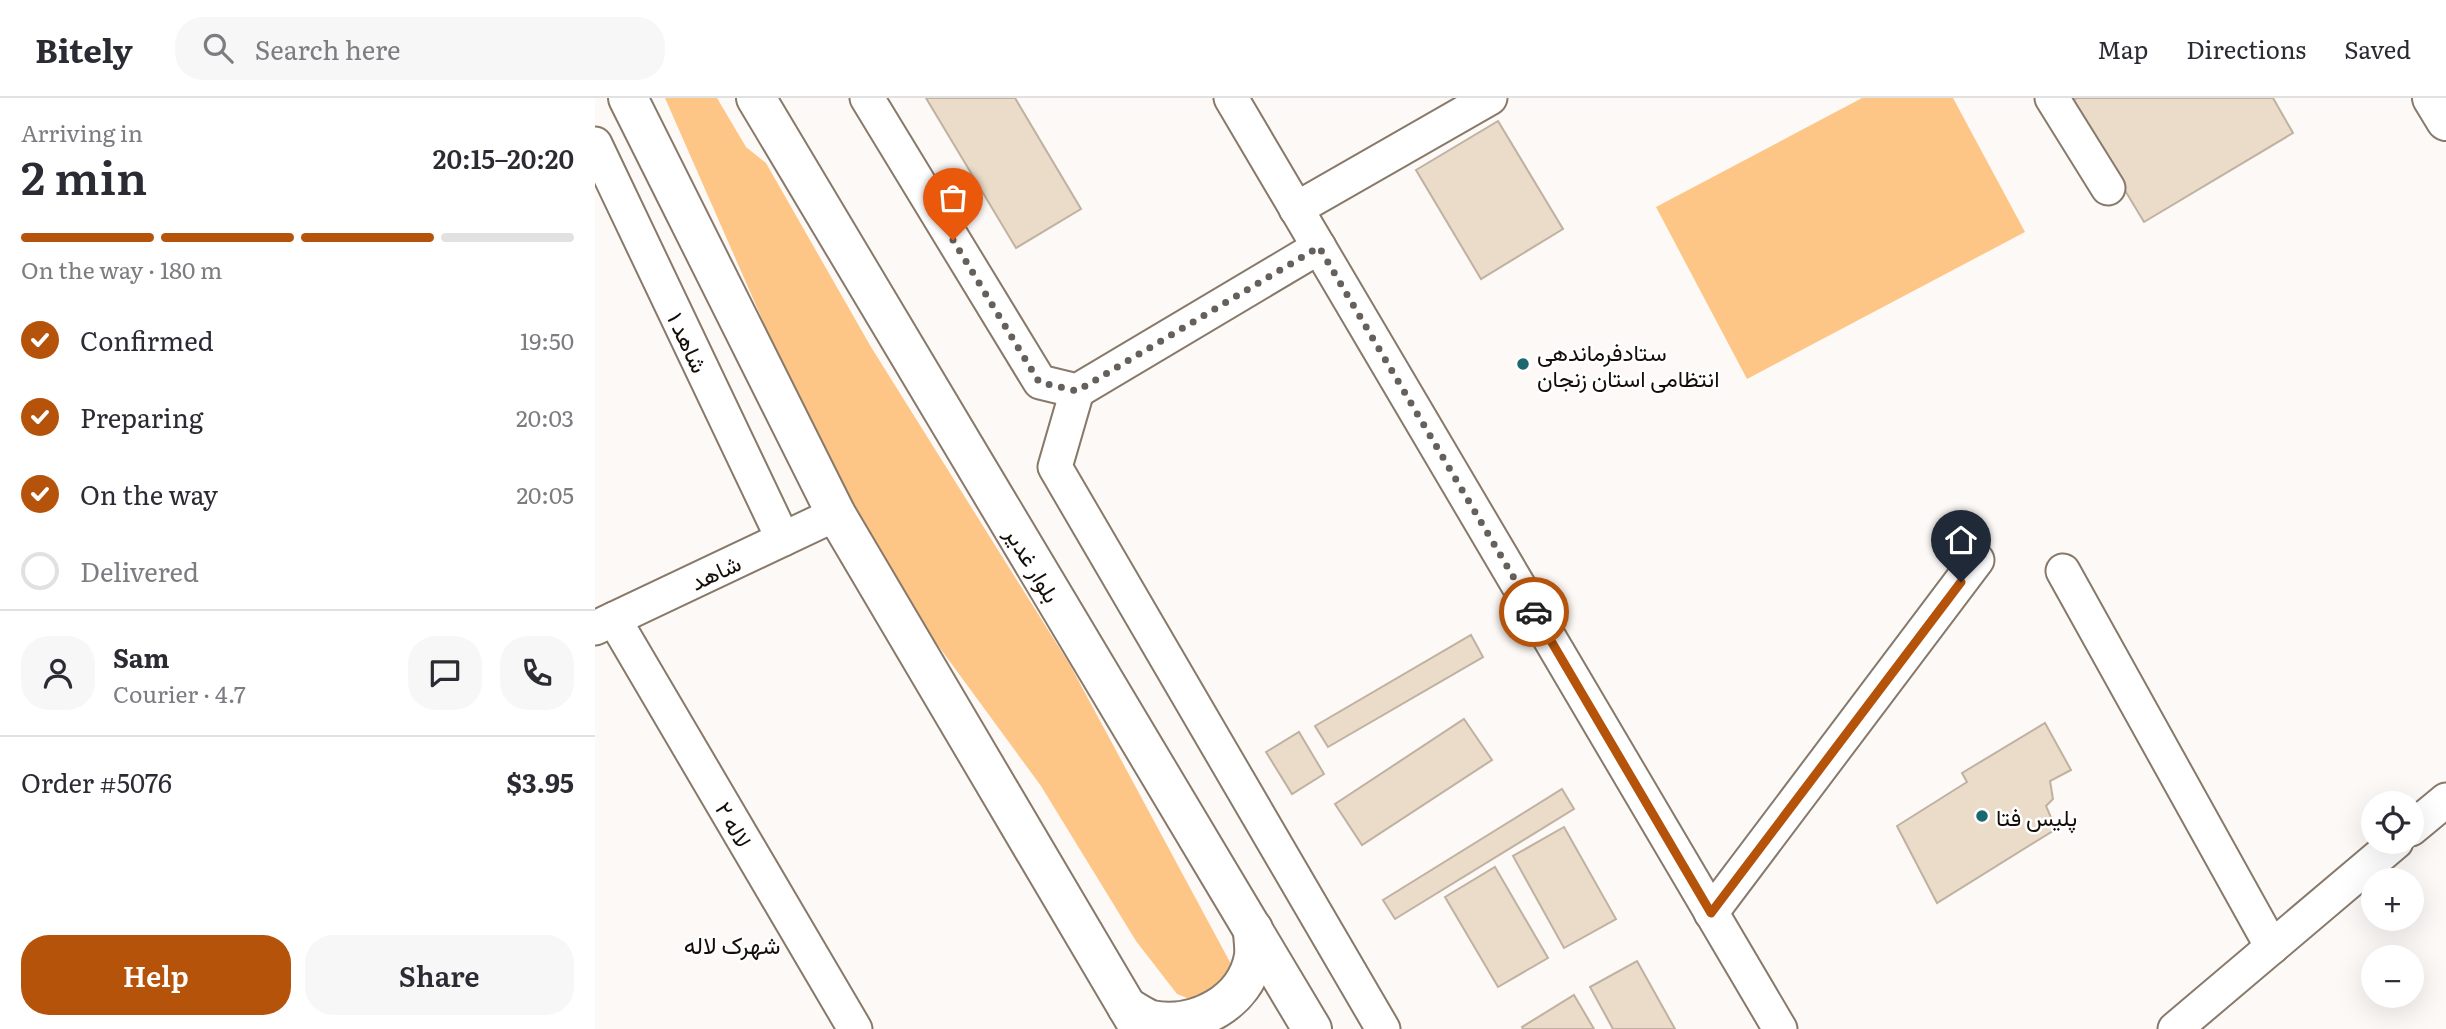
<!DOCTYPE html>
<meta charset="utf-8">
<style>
:root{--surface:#fff;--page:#f7f7f7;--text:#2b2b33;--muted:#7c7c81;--line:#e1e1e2;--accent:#b45309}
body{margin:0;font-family:Literata,Vazirmatn,serif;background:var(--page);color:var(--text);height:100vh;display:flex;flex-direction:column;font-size:26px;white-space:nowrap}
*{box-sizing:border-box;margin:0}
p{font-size:23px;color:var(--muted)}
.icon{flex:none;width:38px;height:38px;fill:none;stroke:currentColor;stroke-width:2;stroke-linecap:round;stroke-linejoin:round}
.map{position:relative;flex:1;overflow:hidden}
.sheet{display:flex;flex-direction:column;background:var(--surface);width:595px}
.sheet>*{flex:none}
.fabs{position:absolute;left:1766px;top:693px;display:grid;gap:14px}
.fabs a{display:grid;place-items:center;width:63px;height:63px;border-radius:50%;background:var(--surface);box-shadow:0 7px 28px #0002;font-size:35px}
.pin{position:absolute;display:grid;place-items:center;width:60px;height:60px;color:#fff;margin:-72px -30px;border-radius:50% 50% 50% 0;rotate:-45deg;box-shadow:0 0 7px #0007}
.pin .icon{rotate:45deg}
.courier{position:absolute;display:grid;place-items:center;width:70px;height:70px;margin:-35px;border:5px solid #b45309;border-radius:50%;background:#fff;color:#222;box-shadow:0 2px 9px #0007}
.overview em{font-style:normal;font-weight:600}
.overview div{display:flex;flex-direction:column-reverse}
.overview{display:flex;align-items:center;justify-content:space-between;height:119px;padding:0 21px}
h1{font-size:46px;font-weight:600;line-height:52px}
.bar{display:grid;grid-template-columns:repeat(4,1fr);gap:10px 7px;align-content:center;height:84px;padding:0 21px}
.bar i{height:9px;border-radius:5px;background:var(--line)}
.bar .current{background:var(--accent)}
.bar p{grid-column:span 4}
.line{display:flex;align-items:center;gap:18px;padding:0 21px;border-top:2px solid var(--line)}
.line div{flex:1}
.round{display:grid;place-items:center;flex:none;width:74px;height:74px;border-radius:28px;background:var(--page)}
ol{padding:0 21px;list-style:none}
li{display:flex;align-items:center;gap:21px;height:77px}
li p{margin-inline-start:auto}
li .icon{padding:7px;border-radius:50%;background:var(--accent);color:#fff;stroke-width:4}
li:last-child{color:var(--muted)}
li i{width:38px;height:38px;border:4px solid var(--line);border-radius:50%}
.cta{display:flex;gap:14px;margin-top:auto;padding:14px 21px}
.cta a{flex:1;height:80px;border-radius:28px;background:var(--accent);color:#fff;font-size:28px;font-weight:600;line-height:80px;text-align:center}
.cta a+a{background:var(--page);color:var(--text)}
header{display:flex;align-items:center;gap:42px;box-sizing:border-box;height:98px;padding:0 35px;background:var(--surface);border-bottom:2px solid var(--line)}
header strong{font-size:33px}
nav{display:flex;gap:38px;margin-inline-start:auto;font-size:24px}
.search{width:490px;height:63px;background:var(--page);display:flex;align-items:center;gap:18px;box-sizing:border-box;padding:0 24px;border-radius:28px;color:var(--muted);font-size:26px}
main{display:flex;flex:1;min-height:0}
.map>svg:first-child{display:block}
.green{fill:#fdc687}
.building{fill:#ebdbc9;stroke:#c0b1a0;stroke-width:2}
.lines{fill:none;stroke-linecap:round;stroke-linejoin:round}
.minor-casing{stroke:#88796a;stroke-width:37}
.major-casing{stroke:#88796a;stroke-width:42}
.minor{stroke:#fff;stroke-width:33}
.major{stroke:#fff;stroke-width:38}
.done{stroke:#65605b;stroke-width:7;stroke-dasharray:0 12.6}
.route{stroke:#b45309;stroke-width:9}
.poi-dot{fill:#1b686f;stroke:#fff;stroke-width:2.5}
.labels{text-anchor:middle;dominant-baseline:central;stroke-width:5;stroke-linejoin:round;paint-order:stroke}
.street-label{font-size:23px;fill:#140e08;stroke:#fff}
.poi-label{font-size:23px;fill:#140e08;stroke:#fff;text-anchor:start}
.neighbourhood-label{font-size:24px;fill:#140e08;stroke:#fff}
</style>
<header>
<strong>Bitely</strong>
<div class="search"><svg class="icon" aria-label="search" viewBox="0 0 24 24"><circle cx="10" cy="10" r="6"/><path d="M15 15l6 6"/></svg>Search here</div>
<nav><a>Map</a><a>Directions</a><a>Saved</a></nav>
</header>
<main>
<section class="sheet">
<div class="overview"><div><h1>2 min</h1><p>Arriving in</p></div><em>20:15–20:20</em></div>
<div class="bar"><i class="current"></i><i class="current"></i><i class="current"></i><i></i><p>On the way · 180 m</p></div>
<ol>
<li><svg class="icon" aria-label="check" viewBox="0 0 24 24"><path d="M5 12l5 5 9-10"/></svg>Confirmed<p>19:50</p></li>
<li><svg class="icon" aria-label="check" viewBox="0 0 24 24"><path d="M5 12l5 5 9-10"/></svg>Preparing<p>20:03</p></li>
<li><svg class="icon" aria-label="check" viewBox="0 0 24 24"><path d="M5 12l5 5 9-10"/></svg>On the way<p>20:05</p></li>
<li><i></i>Delivered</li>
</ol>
<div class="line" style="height:126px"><a class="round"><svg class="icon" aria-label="person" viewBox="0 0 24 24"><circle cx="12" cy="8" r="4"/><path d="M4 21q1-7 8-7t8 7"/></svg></a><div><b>Sam</b><p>Courier · 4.7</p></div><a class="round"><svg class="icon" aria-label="chat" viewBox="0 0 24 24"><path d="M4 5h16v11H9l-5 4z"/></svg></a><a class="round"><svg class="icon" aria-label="phone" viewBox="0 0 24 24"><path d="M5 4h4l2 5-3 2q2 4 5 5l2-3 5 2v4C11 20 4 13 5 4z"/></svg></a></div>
<div class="line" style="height:91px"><div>Order #5076</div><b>$3.95</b></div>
<div class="cta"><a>Help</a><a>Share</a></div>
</section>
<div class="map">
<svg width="1851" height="931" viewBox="0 0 1851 931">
<rect width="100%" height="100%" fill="#fcf9f6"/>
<g class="green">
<polygon points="70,0 122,0 151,49 171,65 276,249 475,567 636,866 628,894 607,906 582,896 541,843 446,688 284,467 214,328"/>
<polygon points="1267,0 1358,0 1430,134 1152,281 1061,109"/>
</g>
<g class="building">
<polygon points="331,0 420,0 486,111 421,150"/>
<polygon points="1482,0 1678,0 1698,35 1549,124 1476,3"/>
<polygon points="903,23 968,131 886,181 821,72"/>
<polygon points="876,537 888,559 733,649 720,628"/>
<polygon points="869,621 897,662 767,747 740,706"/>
<polygon points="1450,625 1476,672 1455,683 1458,701 1451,708 1461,731 1342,805 1302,728 1372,684 1367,675"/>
<polygon points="704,634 729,676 697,696 671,654"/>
<polygon points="967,691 979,711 800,821 788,802"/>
<polygon points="969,729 1021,821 969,850 918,758"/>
<polygon points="900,769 953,860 903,889 850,799"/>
<polygon points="1042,863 1080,931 1018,931 995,889"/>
<polygon points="979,897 999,931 928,931 927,929"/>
</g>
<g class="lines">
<defs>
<g id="minor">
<polyline points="272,0 445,284 482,293 724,149"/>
<polyline points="636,0 1185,931"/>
<polyline points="1457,0 1513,90"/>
<polyline points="0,46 188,441"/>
<polyline points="701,111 895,0"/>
<polyline points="482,293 460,369 788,931"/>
<polyline points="1468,473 1677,849"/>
<polyline points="19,521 260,931"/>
<polyline points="0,530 241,416"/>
<polyline points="1816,731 1851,702"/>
<polyline points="1116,815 1382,462"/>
<polyline points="1580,931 1801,744"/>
</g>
<g id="major">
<polyline points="33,0 241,416 545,931"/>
<polyline points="161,0 717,931"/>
<polyline points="1837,0 1851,23"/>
<path d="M532,909C540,913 548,919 556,922C601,931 651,904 659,858C660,850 658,840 658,831"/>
</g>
</defs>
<use href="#minor" class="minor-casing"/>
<use href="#major" class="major-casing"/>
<use href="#minor" class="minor"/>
<use href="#major" class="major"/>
</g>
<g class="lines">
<polyline class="done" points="358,142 444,284 482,293 724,149 939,514"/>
<polyline class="route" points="939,514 1116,815 1366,484"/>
</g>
<g class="poi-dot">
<circle cx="928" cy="266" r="7"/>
<circle cx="1387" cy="718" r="7"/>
</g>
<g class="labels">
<g class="street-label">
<text transform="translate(94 244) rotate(65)">شاهد ۱</text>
<text transform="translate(439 466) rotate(59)">بلوار غدیر</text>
<text transform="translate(120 473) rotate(-25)">شاهد</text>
<text transform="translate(140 726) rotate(60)">لاله ۲</text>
</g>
<g class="poi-label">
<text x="942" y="253">ستادفرماندهی<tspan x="942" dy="26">انتظامی استان زنجان</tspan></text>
<text x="1401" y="718">پلیس فتا</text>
</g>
<g class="neighbourhood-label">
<text x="137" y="845">شهرک لاله</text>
</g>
</g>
</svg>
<div class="fabs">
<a><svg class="icon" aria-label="locate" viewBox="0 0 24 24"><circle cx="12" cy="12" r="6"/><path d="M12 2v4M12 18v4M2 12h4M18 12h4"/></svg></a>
<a>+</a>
<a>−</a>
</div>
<div class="pin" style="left:358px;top:142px;background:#ea580c"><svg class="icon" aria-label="bag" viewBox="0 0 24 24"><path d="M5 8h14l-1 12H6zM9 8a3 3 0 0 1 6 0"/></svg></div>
<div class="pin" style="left:1366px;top:484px;background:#1f2937"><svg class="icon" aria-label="home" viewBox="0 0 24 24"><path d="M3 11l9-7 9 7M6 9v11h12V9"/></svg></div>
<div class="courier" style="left:939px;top:514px"><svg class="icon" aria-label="car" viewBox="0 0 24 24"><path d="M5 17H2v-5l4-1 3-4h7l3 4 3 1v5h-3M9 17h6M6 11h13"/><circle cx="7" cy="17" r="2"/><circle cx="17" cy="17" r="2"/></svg></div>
</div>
</main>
